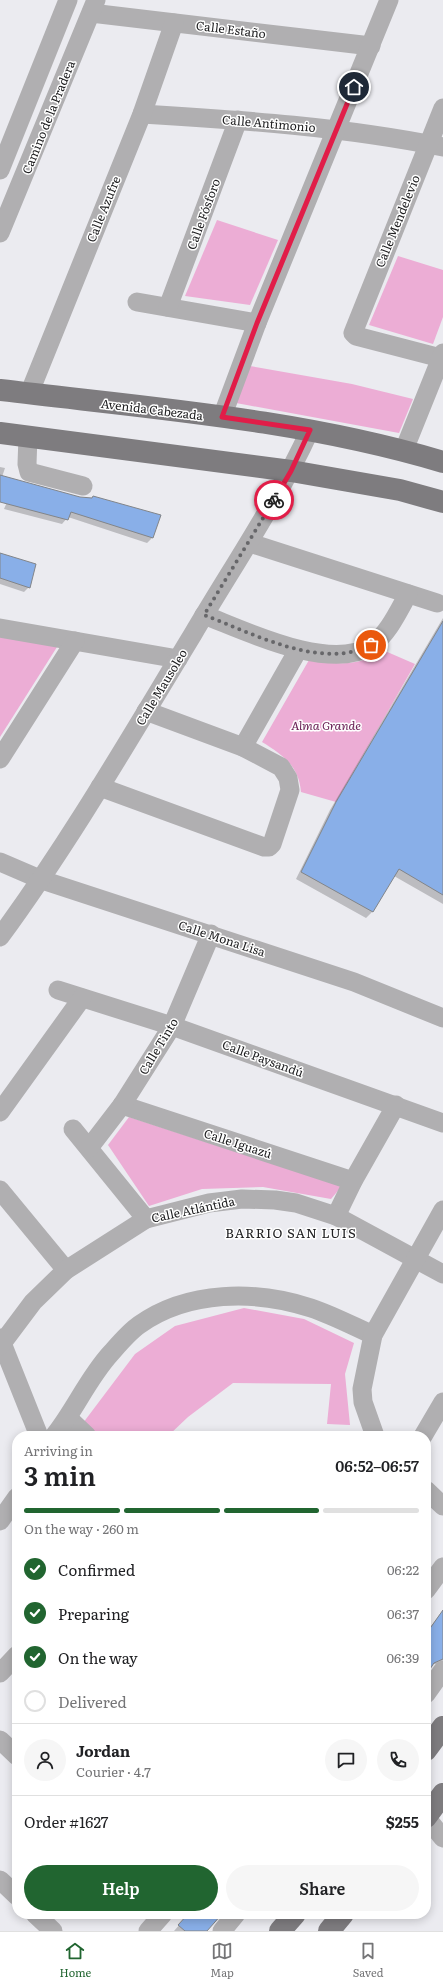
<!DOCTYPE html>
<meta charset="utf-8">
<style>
:root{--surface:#fff;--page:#f6f6f6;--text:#202124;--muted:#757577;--line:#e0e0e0;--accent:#216530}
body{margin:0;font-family:Literata,serif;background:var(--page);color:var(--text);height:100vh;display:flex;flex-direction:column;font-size:15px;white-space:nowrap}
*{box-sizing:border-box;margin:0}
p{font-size:13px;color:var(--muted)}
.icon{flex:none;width:22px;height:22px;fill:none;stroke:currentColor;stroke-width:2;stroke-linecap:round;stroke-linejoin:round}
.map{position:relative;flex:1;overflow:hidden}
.sheet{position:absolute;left:12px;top:1431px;width:419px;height:488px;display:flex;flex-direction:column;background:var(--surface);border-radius:16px;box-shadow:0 2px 10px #0003}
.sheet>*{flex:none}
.pin{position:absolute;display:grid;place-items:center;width:34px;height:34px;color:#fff;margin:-17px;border:2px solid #fff;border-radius:50%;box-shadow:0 1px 4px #0007}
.courier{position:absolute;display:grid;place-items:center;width:40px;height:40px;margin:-20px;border:3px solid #e11d48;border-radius:50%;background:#fff;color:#222;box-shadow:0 1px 5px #0007}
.head em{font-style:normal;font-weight:600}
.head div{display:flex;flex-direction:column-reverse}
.head{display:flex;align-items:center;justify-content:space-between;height:68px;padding:0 12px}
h1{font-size:26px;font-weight:600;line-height:30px}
.bar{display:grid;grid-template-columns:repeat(4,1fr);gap:6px 4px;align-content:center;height:48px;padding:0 12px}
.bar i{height:5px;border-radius:3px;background:var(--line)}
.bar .selected{background:var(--accent)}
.bar p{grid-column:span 4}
.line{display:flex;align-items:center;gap:10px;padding:0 12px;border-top:1px solid var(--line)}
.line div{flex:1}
.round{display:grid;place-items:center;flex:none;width:42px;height:42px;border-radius:21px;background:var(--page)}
ol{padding:0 12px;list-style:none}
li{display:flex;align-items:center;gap:12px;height:44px}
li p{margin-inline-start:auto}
li .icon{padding:4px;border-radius:50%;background:var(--accent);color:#fff;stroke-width:4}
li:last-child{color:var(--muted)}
li i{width:22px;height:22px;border:2px solid var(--line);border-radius:50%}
.action{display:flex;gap:8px;margin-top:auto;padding:8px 12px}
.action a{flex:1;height:46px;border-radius:24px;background:var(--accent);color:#fff;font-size:16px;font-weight:600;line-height:46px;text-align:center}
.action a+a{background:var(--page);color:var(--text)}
.tab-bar{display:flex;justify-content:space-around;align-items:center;height:56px;border-top:1px solid var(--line);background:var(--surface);font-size:11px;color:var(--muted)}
.tab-bar a{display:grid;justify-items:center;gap:2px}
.tab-bar .selected{color:var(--accent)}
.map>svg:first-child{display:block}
.green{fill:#ecadd5}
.shadow{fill:#0003}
.building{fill:#89afe8;stroke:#828589}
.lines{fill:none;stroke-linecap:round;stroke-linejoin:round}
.minor{stroke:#b0afb1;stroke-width:19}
.major{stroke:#7e7c7f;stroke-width:22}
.done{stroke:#67676a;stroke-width:4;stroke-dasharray:0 7.2}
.route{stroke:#e11d48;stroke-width:5}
.labels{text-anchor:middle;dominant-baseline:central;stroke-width:3;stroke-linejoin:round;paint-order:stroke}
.street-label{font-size:12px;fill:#202022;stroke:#fff}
.park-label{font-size:12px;font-style:italic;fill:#6c2358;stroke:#fff}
.neighbourhood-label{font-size:13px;letter-spacing:1px;fill:#202022;stroke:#fff}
</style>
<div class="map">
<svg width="443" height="1931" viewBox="0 0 443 1931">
<rect width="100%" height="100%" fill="#ebebf0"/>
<g class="green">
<polygon points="217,220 278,240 250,305 185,296"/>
<polygon points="398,256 443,270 443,317 433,344 369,325"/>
<polygon points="250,366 352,384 413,399 399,433 236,403"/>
<polygon points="0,636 57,647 0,737"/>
<path d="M385,651L415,664L336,802L301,792C299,766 283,755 262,742L309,660C340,664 356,667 385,651Z"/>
<polygon points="129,1117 342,1186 331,1199 263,1187 202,1189 149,1206 108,1145"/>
<polygon points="244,1308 304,1319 354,1343 345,1374 350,1425 327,1424 331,1384 233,1383 188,1417 168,1436 97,1436 83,1423 135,1354 175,1326"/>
</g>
<g class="shadow">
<polygon points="0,467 5,468 2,477 80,498 91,499 93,497 160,516 152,538 147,543 68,517 62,524 4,509 7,502 0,500"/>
<polygon points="0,554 29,587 24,592 0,584"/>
<polygon points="443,618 443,904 394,876 372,912 366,918 296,879 330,810"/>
<polygon points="443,1610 443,1660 440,1664 433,1664 426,1673 426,1633"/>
<polygon points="189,1914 221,1914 206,1931 174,1931"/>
</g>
<g class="building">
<polygon points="0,475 80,497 92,498 93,496 161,515 153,538 71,512 68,520 0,502"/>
<polygon points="0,553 36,564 30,588 0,578"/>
<polygon points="443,621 443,895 399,869 373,912 301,872 336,802"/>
<polygon points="443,1610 443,1659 434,1663 426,1675 426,1634"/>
<polygon points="188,1914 222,1914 207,1931 185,1931 178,1925"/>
</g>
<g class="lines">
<g class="minor">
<polyline points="91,13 371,46"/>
<path d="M142,114C243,120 344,127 443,147"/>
<polyline points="0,170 68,0"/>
<polyline points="0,233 96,0"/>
<polyline points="137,302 257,323"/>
<polyline points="168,307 238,120"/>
<polyline points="441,358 356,336 353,333 443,108"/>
<polyline points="29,394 142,114 174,23"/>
<polyline points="222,417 257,323 389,0"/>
<polyline points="28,436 27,464 29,472 83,486"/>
<polyline points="404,450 443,353"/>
<polyline points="250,543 437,603"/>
<path d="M204,615C246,631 329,672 371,646C388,634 398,612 408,594"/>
<polyline points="0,628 178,659"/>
<polyline points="243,747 298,650"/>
<polyline points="0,759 75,641"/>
<polyline points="100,787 264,847 269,847 272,844 290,790 288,778 281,767 243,747 146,711"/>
<polyline points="0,862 42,880 354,982 443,1018"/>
<path d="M0,937C71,840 131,736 193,634C233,566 277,502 310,430"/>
<polyline points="58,990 172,1026 443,1123"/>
<polyline points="122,1105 353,1181"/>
<polyline points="0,1112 82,998"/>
<polyline points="73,1129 146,1219"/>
<polyline points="89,1148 122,1105 172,1026 211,934"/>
<polyline points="0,1190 66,1270"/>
<polyline points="336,1216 353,1181 396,1105"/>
<polyline points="0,1338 39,1436"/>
<polyline points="0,1346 33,1302 66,1270 146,1219 209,1203 242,1199 275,1200 296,1203 336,1216 443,1274"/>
<polyline points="68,1418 87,1436"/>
<path d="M54,1436C75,1410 88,1378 111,1353C119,1344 129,1332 139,1325C188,1290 256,1290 311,1308C332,1315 353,1326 373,1335"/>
<polyline points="375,1436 363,1402 362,1389 373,1335 443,1210"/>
<polyline points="423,1436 443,1402"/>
<polyline points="426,1490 443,1506"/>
<polyline points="0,1521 17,1497"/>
<polyline points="426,1590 443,1567"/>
<polyline points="0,1673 17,1655"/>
<polyline points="426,1694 443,1670"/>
<polyline points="0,1740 17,1756"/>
<polyline points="426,1817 443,1838"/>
<polyline points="0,1880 17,1896"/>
<polyline points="35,1914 53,1931"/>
<polyline points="148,1931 163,1914"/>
<polyline points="222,1931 236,1914"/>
</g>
<g class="major">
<path d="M0,390C148,408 300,419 443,462"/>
<polyline points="0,433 291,471 400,490 443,502"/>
<polyline points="426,1750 443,1727"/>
<polyline points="426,1817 443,1794"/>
<polyline points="280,1931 295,1914"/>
<polyline points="329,1931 343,1914"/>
</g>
</g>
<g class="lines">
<path class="done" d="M274,500L204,615C252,633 322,671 371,645"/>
<polyline class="route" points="274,500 291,471 310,430 222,417 257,323 354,87"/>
</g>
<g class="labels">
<g class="street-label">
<text transform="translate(231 29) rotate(7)">Calle Estaño</text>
<text transform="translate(48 117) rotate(-68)">Camino de la Pradera</text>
<text transform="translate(269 123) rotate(5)">Calle Antimonio</text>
<text transform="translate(103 209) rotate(-68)">Calle Azufre</text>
<text transform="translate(203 214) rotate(-70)">Calle Fósforo</text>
<text transform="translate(397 221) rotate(-68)">Calle Mendelevio</text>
<text transform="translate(152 409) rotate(7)">Avenida Cabezada</text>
<text transform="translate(161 687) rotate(-59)">Calle Mausoleo</text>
<text transform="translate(222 938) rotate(18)">Calle Mona Lisa</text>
<text transform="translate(158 1046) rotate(-59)">Calle Tinto</text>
<text transform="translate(263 1058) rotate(20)">Calle Paysandú</text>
<text transform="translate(238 1143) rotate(18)">Calle Iguazú</text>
<text transform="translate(193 1209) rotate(-12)">Calle Atlántida</text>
</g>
<g class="park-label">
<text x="326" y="725">Alma Grande</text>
</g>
<g class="neighbourhood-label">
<text x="291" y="1232">BARRIO SAN LUIS</text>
</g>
</g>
</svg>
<div class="pin" style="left:371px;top:645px;background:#ea580c"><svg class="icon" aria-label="bag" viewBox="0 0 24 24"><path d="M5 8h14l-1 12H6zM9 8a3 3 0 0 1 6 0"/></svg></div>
<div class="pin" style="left:354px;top:87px;background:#1f2937"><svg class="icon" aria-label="home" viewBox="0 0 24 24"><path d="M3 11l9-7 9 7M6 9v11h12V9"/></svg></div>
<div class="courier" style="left:274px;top:500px"><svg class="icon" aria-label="bike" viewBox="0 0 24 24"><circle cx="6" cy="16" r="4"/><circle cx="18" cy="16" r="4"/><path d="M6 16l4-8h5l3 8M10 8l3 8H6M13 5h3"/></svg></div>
<section class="sheet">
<div class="head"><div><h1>3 min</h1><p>Arriving in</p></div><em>06:52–06:57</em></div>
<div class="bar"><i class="selected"></i><i class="selected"></i><i class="selected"></i><i></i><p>On the way · 260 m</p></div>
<ol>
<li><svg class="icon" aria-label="check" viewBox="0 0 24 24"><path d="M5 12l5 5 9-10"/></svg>Confirmed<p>06:22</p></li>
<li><svg class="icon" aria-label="check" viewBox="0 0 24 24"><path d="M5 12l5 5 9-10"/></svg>Preparing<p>06:37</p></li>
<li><svg class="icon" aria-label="check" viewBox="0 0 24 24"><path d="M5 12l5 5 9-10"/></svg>On the way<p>06:39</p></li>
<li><i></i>Delivered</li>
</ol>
<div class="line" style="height:72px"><a class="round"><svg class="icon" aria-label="person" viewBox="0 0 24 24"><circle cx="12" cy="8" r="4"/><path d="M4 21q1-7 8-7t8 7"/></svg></a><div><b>Jordan</b><p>Courier · 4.7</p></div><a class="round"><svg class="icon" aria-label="chat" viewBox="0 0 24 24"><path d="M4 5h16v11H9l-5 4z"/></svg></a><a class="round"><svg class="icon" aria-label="phone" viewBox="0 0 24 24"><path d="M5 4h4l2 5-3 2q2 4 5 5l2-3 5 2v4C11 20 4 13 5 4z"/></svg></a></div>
<div class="line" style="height:52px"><div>Order #1627</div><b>$255</b></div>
<div class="action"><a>Help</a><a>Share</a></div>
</section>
</div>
<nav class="tab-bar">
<a class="selected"><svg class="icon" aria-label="home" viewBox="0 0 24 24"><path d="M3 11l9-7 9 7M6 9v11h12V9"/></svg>Home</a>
<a><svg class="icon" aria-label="map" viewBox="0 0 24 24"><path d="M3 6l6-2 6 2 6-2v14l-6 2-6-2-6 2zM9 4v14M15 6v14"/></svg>Map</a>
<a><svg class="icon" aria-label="saved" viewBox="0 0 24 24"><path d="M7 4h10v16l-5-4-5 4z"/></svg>Saved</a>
</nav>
